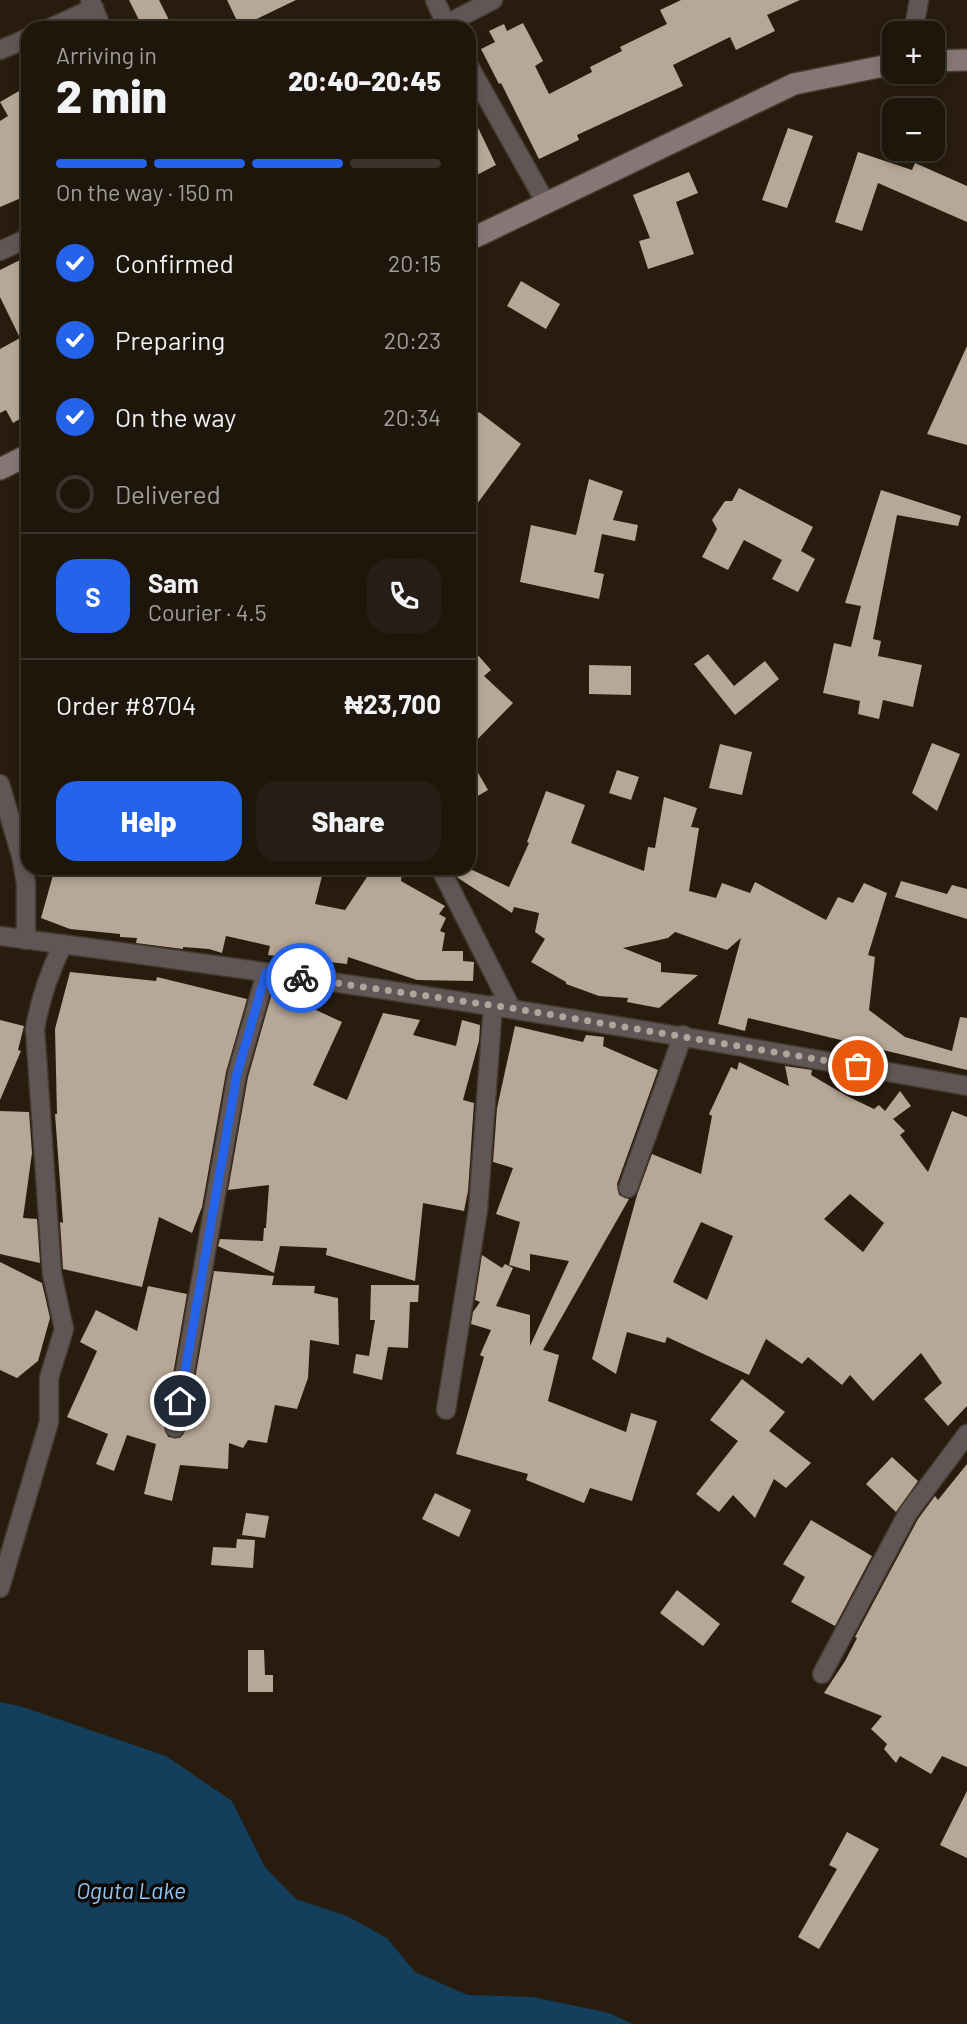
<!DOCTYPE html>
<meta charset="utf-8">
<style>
:root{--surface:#1e150b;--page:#261e14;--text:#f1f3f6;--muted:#a19f9d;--line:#3c342c;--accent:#2563eb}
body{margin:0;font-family:Barlow,sans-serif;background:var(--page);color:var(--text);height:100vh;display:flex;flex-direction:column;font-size:26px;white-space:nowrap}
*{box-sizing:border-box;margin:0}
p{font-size:23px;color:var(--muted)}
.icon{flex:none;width:38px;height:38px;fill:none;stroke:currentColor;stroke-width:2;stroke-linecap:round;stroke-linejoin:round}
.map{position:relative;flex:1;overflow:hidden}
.details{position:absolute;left:21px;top:21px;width:455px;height:854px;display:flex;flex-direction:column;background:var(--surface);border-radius:21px;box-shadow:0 4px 10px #0003,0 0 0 2px var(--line)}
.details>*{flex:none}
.buttons{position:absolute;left:882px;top:21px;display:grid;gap:14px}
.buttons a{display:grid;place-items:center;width:63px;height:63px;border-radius:14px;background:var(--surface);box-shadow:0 4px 10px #0003,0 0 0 2px var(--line);font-size:35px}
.pin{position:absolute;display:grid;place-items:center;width:60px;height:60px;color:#fff;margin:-30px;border:4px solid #fff;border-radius:50%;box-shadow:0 2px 7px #0007}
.courier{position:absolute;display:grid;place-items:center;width:70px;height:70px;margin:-35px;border:5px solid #2563eb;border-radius:50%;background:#fff;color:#222;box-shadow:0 2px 9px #0007}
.overview em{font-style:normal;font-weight:800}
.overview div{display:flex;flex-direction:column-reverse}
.overview{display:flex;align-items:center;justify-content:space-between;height:119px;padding:0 35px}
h1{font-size:46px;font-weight:800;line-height:52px}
.bar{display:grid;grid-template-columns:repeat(4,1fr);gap:10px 7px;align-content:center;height:84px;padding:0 35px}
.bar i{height:9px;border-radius:5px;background:var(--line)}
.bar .on{background:var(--accent)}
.bar p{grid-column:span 4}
.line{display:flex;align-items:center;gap:18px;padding:0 35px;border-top:2px solid var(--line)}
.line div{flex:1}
.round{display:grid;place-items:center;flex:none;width:74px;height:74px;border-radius:21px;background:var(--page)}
ol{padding:0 35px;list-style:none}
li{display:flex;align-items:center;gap:21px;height:77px}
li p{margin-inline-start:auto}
li .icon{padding:7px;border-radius:50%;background:var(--accent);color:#fff;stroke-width:4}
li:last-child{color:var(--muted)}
li i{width:38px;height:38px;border:4px solid var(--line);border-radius:50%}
.action{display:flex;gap:14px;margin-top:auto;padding:14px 35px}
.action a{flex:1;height:80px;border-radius:21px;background:var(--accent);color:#fff;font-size:28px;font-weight:800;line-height:80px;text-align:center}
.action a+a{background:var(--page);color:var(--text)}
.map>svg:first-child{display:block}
.water{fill:#133e5c}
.building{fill:#b6a796;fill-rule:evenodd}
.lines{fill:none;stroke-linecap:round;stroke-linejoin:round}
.street-casing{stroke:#453a2d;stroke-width:21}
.secondary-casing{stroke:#453a2d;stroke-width:24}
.street{stroke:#615656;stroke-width:18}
.secondary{stroke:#867675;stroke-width:21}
.done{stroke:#afa59b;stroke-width:7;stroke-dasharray:0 12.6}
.route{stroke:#2563eb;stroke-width:9}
.labels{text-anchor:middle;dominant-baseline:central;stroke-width:7;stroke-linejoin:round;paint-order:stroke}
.water-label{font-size:23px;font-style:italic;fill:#8dc5f4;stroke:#0d0804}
</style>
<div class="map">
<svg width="967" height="2024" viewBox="0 0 967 2024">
<rect width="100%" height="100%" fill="#281c0f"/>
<polygon class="water" points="0,1702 23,1707 166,1756 232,1801 265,1867 296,1899 347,1916 387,1938 415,1972 468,1995 533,1997 609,2013 633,2024 0,2024"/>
<g class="building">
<polygon points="129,0 159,0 173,28 143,28"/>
<polygon points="227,0 296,0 240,27"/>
<polygon points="681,0 800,0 767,15 775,31 736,50 730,37 673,65 683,86 577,135 579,140 539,159 501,83 499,84 481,49 495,42 489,31 504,24 507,31 523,23 543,61 535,66 549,94 592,72 590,67 622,51 620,47 667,24 660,10"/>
<polygon points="19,91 28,107 28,195 0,207 0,121 8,116 0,102"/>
<polygon points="469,109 496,165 469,179"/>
<polygon points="788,128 813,136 787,208 762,200"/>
<polygon points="858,152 912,170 915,163 967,186 967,222 878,183 862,231 835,222"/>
<polygon points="689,172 698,193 676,202 694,254 648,269 639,241 650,238 633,195"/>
<polygon points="28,256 28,414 13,423 6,410 0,413 0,349 20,338 0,297 0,270"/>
<polygon points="521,281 560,304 546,329 507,306"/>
<polygon points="967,346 967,445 927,434"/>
<polygon points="479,412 521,444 469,515 469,427"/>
<polygon points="589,479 623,491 613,520 638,525 635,541 602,534 594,572 604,574 599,599 520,582 531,525 576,535"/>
<polygon points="739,488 813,527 801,551 815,559 798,592 772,579 782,560 744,540 728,570 702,557 717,529 712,520 725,501 732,501"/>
<polygon points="881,490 961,516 958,526 897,515 873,639 881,641 878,656 922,665 913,707 883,700 879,719 858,714 860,701 823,693 834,643 851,647 861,606 845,603"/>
<polygon points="469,645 491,670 484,676 513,703 469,748"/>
<polygon points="708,654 734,686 765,661 779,679 735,715 694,664"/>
<polygon points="589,665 631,666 631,695 589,694"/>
<polygon points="932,743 960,754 937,811 912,793"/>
<polygon points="720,744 752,752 742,795 709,788"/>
<polygon points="469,757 488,790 469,801"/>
<polygon points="617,770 639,777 631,800 609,793"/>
<polygon points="546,791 585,805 571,843 644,871 648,847 655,848 664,797 697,808 691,827 699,828 689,891 716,898 722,883 750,893 755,882 826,920 838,897 853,903 864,883 887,893 868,955 875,957 869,1010 905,1037 952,1051 960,1017 967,1018 967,1070 748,1018 745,1031 718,1024 741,938 727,950 675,932 668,938 623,948 661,963 661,972 698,975 659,1008 627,1002 628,998 599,996 566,984 566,982 531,962 545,939 535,932 539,913 514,907 512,913 458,878 453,868 468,868 509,887 529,843 527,842"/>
<polygon points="55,868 116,872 117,868 324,868 315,904 345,910 373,868 402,868 401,881 445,906 439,914 446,918 440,931 445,933 442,951 463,951 463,961 474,962 473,981 417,980 348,957 347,964 268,955 270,946 226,936 222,953 209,949 183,947 183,949 136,943 137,938 120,937 120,934 70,929 41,918"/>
<polygon points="901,881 947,894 952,885 967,889 967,919 895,897"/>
<polygon points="70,972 156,981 157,977 247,999 226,1072 202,1207 192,1233 159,1217 142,1287 63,1269 60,1222 63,1223 55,1114 57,1114 55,1029"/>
<polygon points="272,993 281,994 342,1022 313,1085 347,1100 383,1013 420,1020 413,1035 456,1046 462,1020 480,1025 479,1041 463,1100 474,1103 468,1191 464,1211 423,1203 415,1281 326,1255 327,1248 280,1246 274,1273 218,1246 220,1239 263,1241 264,1228 266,1228 269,1185 228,1190 248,1077"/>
<polygon points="0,1020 24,1026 18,1050 21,1051 0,1100"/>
<polygon points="515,1026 583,1042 586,1035 604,1037 603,1046 658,1070 617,1184 619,1195 629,1199 543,1350 559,1355 548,1401 626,1432 631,1413 657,1421 632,1501 590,1488 584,1503 526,1480 528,1474 456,1454 484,1357 480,1355 491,1330 471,1324 473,1312 480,1302 475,1300 482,1255 502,1268 505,1264 513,1268 496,1306 530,1315 530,1346 569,1261 530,1254 530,1271 509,1265 520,1222 496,1214 513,1168 493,1162 497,1108"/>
<path d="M739,1062L789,1086L785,1066L812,1070L811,1075L847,1096L874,1109L879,1105L885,1111L900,1091L911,1106L893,1119L905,1131L900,1135L928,1172L952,1111L967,1117V1406L948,1426L924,1399L942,1383L921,1353L873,1401L850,1375L842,1385L808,1357L802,1364L766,1339L749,1375L667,1337L665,1343L627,1332L616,1374L592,1359L637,1195L652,1154L701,1174L712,1116L709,1114L731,1067L737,1070ZM850,1194L884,1223L863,1252L824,1219ZM701,1222L733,1236L707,1300L673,1282Z"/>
<polygon points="0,1111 29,1112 32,1153 23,1218 37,1219 40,1263 0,1254"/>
<polygon points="0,1262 42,1283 50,1318 38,1361 17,1378 0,1370"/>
<polygon points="214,1271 274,1276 272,1285 315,1286 314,1293 338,1298 339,1345 310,1340 308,1378 297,1409 275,1405 267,1443 248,1440 243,1448 229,1443 228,1469 180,1465 172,1501 144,1494 156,1444 127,1435 114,1471 96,1464 108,1434 67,1417 97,1351 80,1342 96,1310 137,1331 148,1286 187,1294 164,1426 168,1437 180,1438 186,1430"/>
<polygon points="371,1285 419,1285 418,1302 410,1302 408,1348 388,1347 382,1380 353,1373 356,1354 369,1356 375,1320 370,1320"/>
<polygon points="742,1379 785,1412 769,1431 811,1463 786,1488 774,1479 755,1518 733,1495 719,1512 696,1494 738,1441 710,1420"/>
<polygon points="892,1457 918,1481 896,1512 866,1484"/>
<polygon points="967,1464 967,1767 942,1756 931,1774 900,1756 896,1763 884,1749 887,1744 871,1729 882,1716 824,1693 845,1661 857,1638 855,1637 918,1519 935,1496 938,1500"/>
<polygon points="435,1493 471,1510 459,1537 422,1519"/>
<polygon points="246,1513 269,1516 265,1538 242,1535"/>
<polygon points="811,1520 872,1556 835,1626 791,1602 805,1577 783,1564"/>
<polygon points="237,1539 255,1540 253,1568 211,1565 213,1547 236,1548"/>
<polygon points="677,1590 720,1624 703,1646 660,1613"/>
<polygon points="248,1650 264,1650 265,1675 273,1675 273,1692 248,1692"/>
<polygon points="967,1791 967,1858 940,1845"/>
<polygon points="847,1832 879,1849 819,1949 798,1937 837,1869 829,1865"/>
</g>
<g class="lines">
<defs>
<g id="street">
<polyline points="90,0 102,28"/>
<polyline points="435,0 448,28"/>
<polyline points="50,28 94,8"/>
<polyline points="439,28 493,0"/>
<polyline points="913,33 919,0"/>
<polyline points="0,50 28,38"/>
<polyline points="469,66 546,203"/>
<polyline points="0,251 28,238"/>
<polyline points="0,784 22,859 26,884 26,940"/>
<polyline points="440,868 511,1008"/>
<path d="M0,936C324,978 646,1028 967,1086"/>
<polyline points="628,1188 683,1035"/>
<polyline points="446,1410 478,1210 493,1005"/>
<polyline points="175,1428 237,1074 266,973"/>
<path d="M0,1588L49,1422V1378L64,1329L52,1274L35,1029C40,998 49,973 63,944"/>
<polyline points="822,1674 908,1513 967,1434"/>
</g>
<g id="secondary">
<polyline points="933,61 967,60"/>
<polyline points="469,240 794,84 894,64"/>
<polyline points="0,469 28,455"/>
</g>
</defs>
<use href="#street" class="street-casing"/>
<use href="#secondary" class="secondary-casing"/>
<use href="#street" class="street"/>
<use href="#secondary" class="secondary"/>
</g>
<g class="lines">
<polyline class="done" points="301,978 511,1008 858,1066"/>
<polyline class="route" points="180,1401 237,1074 266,973 301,978"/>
</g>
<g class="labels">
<g class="water-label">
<text x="131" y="1890">Oguta Lake</text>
</g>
</g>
</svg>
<div class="buttons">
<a>+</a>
<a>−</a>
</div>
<div class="pin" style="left:858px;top:1066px;background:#ea580c"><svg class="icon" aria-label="bag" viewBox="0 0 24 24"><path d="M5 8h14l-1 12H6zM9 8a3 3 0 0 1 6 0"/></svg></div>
<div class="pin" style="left:180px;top:1401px;background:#1f2937"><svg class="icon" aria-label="home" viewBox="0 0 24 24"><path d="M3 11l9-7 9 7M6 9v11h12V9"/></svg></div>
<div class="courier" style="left:301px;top:978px"><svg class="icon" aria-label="bike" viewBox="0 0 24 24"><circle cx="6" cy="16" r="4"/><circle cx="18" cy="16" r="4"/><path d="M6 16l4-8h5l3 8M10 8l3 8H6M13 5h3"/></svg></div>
<section class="details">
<div class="overview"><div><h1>2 min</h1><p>Arriving in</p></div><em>20:40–20:45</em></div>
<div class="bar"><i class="on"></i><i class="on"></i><i class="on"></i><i></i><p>On the way · 150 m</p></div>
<ol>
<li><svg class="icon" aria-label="check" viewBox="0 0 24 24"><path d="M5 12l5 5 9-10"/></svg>Confirmed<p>20:15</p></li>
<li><svg class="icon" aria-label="check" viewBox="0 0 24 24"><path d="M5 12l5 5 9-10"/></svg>Preparing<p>20:23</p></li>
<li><svg class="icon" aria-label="check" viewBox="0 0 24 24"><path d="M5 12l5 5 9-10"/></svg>On the way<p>20:34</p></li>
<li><i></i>Delivered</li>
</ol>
<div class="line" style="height:126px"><b class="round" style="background:var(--accent);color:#fff">S</b><div><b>Sam</b><p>Courier · 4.5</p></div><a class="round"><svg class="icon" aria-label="phone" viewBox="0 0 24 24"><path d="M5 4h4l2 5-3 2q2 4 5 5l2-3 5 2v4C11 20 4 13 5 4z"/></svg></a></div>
<div class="line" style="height:91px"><div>Order #8704</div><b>₦23,700</b></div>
<div class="action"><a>Help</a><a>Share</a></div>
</section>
</div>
